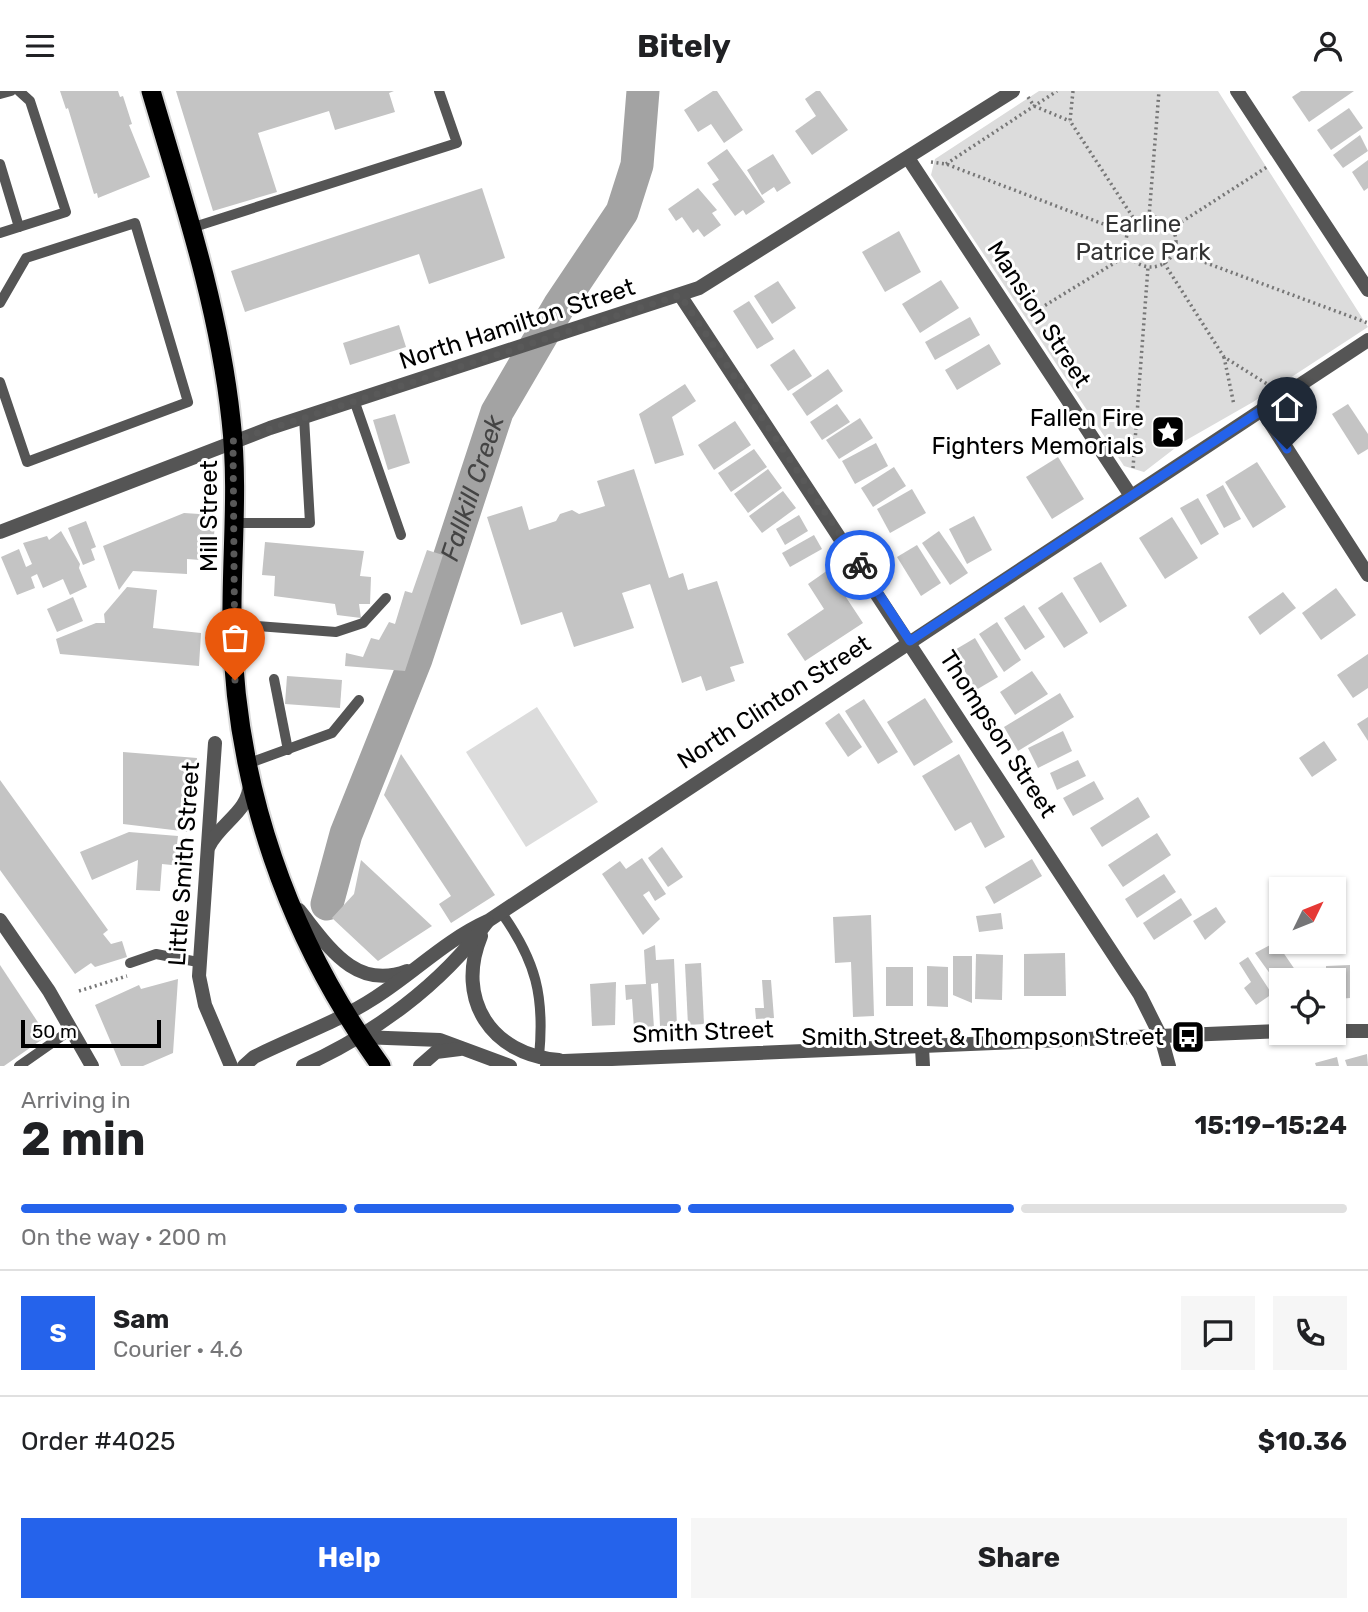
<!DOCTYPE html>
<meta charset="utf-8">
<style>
:root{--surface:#fff;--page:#f6f6f6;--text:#202124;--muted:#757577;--line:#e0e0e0;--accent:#2563eb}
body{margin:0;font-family:Rubik,sans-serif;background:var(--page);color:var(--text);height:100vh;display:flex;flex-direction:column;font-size:26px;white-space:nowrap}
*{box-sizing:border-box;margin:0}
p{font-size:23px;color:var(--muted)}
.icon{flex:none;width:38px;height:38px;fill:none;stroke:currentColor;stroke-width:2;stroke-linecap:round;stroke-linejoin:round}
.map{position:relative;height:975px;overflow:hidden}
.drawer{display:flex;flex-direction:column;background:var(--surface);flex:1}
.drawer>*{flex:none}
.needle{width:46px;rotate:47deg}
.controls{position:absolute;left:1269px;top:786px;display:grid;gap:14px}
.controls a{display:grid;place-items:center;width:77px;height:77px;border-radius:0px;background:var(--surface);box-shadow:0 2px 5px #0004;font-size:35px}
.scale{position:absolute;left:21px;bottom:18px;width:140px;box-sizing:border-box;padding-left:7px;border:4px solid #000;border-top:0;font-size:19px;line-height:24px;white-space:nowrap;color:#000;-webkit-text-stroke:5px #fff;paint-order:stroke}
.pin{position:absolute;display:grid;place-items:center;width:60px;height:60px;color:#fff;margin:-72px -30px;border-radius:50% 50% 50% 0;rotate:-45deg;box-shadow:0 0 7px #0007}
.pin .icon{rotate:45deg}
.courier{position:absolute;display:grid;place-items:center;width:70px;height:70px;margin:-35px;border:5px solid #2563eb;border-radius:50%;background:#fff;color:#222;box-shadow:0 2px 9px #0007}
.summary em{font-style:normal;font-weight:700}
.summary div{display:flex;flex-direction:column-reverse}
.summary{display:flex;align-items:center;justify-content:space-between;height:119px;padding:0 21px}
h1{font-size:46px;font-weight:700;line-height:52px}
.bar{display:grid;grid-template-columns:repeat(4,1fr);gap:10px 7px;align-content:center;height:84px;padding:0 21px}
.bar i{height:9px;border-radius:5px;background:var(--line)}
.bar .active{background:var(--accent)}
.bar p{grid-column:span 4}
.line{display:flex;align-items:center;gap:18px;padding:0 21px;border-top:2px solid var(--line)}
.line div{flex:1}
.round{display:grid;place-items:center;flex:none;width:74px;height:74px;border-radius:0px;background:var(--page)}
.button{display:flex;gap:14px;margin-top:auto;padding:14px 21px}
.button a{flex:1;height:80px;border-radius:0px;background:var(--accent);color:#fff;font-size:28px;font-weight:700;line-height:80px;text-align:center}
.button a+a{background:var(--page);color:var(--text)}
header{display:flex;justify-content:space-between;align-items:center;height:91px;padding:0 21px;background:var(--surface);font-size:32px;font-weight:700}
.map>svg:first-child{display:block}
.green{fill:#dcdcdc}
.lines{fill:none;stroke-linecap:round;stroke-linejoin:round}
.river{stroke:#a3a3a3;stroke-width:33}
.building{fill:#c4c4c4}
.trunk-casing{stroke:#dbdbdb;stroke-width:23}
.path{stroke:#777;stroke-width:3.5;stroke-dasharray:2 3.5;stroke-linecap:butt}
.service{stroke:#555;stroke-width:10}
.minor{stroke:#555;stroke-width:14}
.tertiary{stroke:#555;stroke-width:14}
.trunk{stroke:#000;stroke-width:19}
.done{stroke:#595959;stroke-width:7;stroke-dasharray:0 12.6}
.route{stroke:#2563eb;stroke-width:9}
.labels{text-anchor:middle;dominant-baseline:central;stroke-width:6;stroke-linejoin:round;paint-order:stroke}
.park-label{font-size:24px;fill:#333;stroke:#fff}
.street-label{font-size:24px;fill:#000;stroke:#fff}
.poi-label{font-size:24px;fill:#000;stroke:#fff;text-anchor:end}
.water-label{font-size:26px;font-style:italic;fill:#444;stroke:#fff}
</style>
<header><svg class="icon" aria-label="menu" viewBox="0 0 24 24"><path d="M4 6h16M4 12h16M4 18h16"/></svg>Bitely<svg class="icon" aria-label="person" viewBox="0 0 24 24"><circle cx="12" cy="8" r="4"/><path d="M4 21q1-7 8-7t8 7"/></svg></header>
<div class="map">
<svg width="1368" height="975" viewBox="0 0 1368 975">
<rect width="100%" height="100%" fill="#fff"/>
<g class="green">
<polygon points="1039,0 1218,0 1368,236 1253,311 1183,351 1144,381 1124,375 931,84 935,68"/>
<polygon points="537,616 598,711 526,756 466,661"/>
</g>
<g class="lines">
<path class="river" id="s1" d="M327,813L346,743L416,568L497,321L559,215L622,121L637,74L643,0"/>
</g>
<g class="building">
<polygon points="60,0 118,0 120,6 123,5 132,33 129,34 150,86 98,107 97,102 94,103 68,17 66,18"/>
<polygon points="176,0 394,0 389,2 395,21 335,39 329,20 258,42 277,101 213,120"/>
<polygon points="713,0 717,0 743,39 724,52 711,33 698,41 684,19"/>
<polygon points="816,0 820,0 848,39 812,64 795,40 816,25 805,8"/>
<polygon points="1301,0 1354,0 1309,31 1292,6"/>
<polygon points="1349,17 1363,37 1331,59 1317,39"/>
<polygon points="1360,44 1368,60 1343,77 1333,64"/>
<polygon points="727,58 765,111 746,124 743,119 735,125 712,93 719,89 707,72"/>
<polygon points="773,63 791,92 777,101 774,96 762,104 747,79"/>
<polygon points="1368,69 1368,97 1364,100 1352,81"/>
<polygon points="482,97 505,167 429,193 419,163 245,221 231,180"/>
<polygon points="698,97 717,119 712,122 721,134 704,146 698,138 693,142 682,126 676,130 668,118"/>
<polygon points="899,140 921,181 885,201 862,161"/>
<polygon points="941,189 959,217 920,242 902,213"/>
<polygon points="778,190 796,217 772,233 754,205"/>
<polygon points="749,210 774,248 757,258 733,220"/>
<polygon points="970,226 980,244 935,269 925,251"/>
<polygon points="399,234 406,256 350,274 343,252"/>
<polygon points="989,253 1001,273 957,299 945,279"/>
<polygon points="794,258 812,285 788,300 770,274"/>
<polygon points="828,278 843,300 807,325 792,303"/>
<polygon points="685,293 696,310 672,326 684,364 655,373 639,323"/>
<polygon points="837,313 850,331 822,349 810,331"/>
<polygon points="1348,313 1368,343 1368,358 1358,364 1332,323"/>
<polygon points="395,323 410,372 388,379 373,329"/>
<polygon points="860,327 873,347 839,368 826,349"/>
<polygon points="735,330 751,354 714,379 698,354"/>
<polygon points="876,352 888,375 855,393 842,370"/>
<polygon points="754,358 767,376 731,401 718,382"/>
<polygon points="1058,366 1084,408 1052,428 1026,386"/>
<polygon points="1257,371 1286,416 1253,437 1225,391"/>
<polygon points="894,376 906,395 873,416 861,397"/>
<polygon points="634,378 669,487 683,482 688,499 717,490 744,572 730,576 735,590 706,600 701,585 682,592 650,493 622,502 634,537 574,556 562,521 521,534 487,426 522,415 529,439 556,430 560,423 572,419 579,423 605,415 597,390"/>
<polygon points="768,378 782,397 748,422 734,403"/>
<polygon points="1223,394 1241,428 1224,437 1206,404"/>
<polygon points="912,398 926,422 890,442 877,418"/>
<polygon points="783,400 796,417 762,442 749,425"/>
<polygon points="1198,407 1219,443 1201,454 1180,417"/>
<polygon points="184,422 215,424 213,470 187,468 187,483 133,480 119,499 103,455"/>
<polygon points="799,424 808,440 785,454 776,438"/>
<polygon points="974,425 992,459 967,473 949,438"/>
<polygon points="1172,426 1198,467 1165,488 1139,447"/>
<polygon points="86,430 96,456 91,458 95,469 83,474 68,437"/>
<polygon points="61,440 80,473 79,477 87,496 70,504 63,488 43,497 37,483 31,486 35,497 17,504 1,466 19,458 26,476 32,473 23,452 47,445 49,449"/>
<polygon points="939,440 968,482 950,494 922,452"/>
<polygon points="814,444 822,458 790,476 782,462"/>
<polygon points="265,451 364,460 360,485 371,486 370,513 359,513 361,527 337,524 335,513 274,505 275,485 262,484"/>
<polygon points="917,454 941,492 921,505 897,466"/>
<polygon points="427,459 443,464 405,580 345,575 346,562 363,566 371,547 379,549 389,531 395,533 405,500 412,502"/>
<polygon points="1101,471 1127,515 1100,532 1073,487"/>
<polygon points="828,479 863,532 805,570 787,543 824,518 808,493"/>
<polygon points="127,496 157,499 153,537 201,542 199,575 60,563 56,548 96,532 105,532 104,523"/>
<polygon points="1336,497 1356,524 1321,549 1302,522"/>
<polygon points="1062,501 1088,542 1064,557 1038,517"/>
<polygon points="1283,501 1296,517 1260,544 1248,526"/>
<polygon points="73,506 83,530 57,541 47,518"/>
<polygon points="1024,514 1045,546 1025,559 1004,527"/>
<polygon points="997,531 1021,569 1004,581 979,543"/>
<polygon points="975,547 998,586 976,599 953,560"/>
<polygon points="1368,563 1368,597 1353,607 1337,584"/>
<polygon points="1032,580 1048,603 1015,624 1000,601"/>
<polygon points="287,585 342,589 340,617 285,613"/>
<polygon points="1060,602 1074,626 1018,660 1004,636"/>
<polygon points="925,607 953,651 914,675 887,631"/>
<polygon points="864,608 898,661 878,673 845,620"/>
<polygon points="839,622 862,656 848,666 825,632"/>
<polygon points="1368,626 1368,650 1357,633"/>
<polygon points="1063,640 1072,660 1038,677 1028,657"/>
<polygon points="1324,650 1337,669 1312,686 1299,667"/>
<polygon points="123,661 197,667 190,741 123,733"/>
<polygon points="401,663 495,804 451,832 439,813 451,805 384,704"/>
<polygon points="959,663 1005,746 985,757 971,731 955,740 922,685"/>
<polygon points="1078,669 1086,685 1057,699 1050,682"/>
<polygon points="0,689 108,839 103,843 111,853 122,850 127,866 95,876 91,872 75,883 0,779"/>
<polygon points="1094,690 1104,708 1073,725 1063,707"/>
<polygon points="1138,706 1150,726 1102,756 1090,737"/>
<polygon points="129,741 178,745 175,770 172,774 162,773 160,800 136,799 138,769 92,789 80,761"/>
<polygon points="1157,742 1171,764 1123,796 1108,774"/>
<polygon points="662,756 683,786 668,796 648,767"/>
<polygon points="642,767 666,803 655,810 649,800 643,804 660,828 643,844 602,783 620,770 626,778"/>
<polygon points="1032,768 1042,785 994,813 985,796"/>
<polygon points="361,769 432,835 378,870 332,827 354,803"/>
<polygon points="1164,783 1176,801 1137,827 1125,808"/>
<polygon points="1181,807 1192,824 1154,849 1143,832"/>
<polygon points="1216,816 1226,831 1205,849 1193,830"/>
<polygon points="1001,822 1003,838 979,841 976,825"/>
<polygon points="871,824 874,925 853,926 851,871 835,872 833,826"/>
<polygon points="1276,851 1300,886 1300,889 1281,889 1281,898 1255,862"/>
<polygon points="655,854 656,869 674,868 677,935 660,935 658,892 651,893 654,937 634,938 632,908 626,909 625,894 646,893 644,859"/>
<polygon points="1065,862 1066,905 1024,905 1024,863"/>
<polygon points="976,863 1003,864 1002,909 975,908"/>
<polygon points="953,865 972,865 972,912 953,904"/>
<polygon points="1248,866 1272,903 1256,914 1244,897 1251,891 1239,872"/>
<polygon points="701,872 704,933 688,934 685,873"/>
<polygon points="0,874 47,945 4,975 0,975"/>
<polygon points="1350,874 1350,907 1337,908 1334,905 1334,889 1326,889 1326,875"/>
<polygon points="927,875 948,876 948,916 927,915"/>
<rect x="886" y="876" width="27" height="39"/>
<polygon points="178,888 173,962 143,975 121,975 95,914 139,894 141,898"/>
<polygon points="762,889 771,889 774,927 756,928 755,917 764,917"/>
<polygon points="616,891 615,934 592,935 590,893"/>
<polygon points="1367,963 1368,975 1347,975 1345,969"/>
<polygon points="1337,966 1339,975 1316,975 1315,972"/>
</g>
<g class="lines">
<defs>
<path id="trunk" d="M151,0C183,108 219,216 231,329C239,398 231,466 232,535C235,694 288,847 381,975"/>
</defs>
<use href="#trunk" class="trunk-casing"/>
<g class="path">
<polyline points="1073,0 1070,30 1136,131"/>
<polyline points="1028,6 1034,15 1070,30"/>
<polyline points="931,71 946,73 1127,142"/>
<polyline points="946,73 1057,0"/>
<polyline points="1149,126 1159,0"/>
<circle cx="1151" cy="151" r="25"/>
<polyline points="1172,137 1267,76"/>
<polyline points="1174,160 1368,232"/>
<polyline points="1164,172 1224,266 1267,293"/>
<polyline points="1031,223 1129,163"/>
<polyline points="1224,266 1234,314"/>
<polyline points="1133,377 1148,176"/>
<polyline points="79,900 127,885"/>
</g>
<g class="service">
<polyline points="0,3 11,0"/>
<polyline points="0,73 19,136"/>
<polyline points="191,137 457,52 439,0"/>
<polyline points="0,142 66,121 30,10 19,0"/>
<polyline points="0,212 26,167 135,132 188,311 27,371 0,291"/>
<polyline points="354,309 401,444"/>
<polyline points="235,432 310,432 304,326"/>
<polyline points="232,533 336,541 363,532 386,507"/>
<polyline points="274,588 288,659"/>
<polyline points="247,673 332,642 359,609"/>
<path d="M501,821C536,870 545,905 539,966"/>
<polyline points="130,872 156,863 198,871"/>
<polyline points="19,975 72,938"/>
</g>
<g class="minor">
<polyline points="1237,0 1368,199"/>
<polyline points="908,67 1131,405"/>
<polyline points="680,204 1140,904 1161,946 1169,975"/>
<polyline points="1262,319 1368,484"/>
<polyline points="0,441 270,337 699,197 1013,0"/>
<polyline points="215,652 199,885 205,914 231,975"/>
<path d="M209,755C221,731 249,721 250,692"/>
<polyline points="922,956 923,975"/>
</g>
<g class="tertiary">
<path d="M299,819C328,855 355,900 407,880"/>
<polyline points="0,829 49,900 92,975"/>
<path d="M481,845C455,908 491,964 559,969"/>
<polyline points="1334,940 1368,940"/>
<polyline points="361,946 440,949 510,975"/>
<path d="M244,975L254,966C294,946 338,931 376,906C415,881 446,849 488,830L1368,249"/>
<path d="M303,975C374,943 441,894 487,831"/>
<polyline points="420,975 436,961 460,958"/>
<polyline points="547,975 564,970 1281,940"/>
</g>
<use href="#trunk" class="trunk"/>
</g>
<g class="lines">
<polyline class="done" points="235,589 233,350 680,204 860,474"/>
<polyline class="route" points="860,474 910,550 1262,319 1287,358"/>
</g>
<defs>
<symbol id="sight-square" viewBox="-11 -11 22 22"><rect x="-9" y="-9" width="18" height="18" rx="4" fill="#000" stroke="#fff"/><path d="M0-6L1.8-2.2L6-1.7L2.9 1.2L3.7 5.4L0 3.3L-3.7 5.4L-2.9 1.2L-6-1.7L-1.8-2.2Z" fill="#fff"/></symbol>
<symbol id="bus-square" viewBox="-11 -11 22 22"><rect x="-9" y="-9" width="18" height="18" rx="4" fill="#000" stroke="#fff"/><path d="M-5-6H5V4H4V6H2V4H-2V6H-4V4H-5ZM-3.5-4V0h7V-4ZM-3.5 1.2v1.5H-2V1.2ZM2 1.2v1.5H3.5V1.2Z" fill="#fff"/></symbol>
</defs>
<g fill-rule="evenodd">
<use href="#sight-square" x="1149" y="322" width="38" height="38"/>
<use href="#bus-square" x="1169" y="927" width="38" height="38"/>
</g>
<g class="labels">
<g class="park-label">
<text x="1143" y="133">Earline<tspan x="1143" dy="28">Patrice Park</tspan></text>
</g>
<g class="street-label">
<text transform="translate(1039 223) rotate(57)">Mansion Street</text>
<text transform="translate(517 233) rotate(-18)">North Hamilton Street</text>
<text transform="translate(209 425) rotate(-90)">Mill Street</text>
<text transform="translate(774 611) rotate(-33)">North Clinton Street</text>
<text transform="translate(998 643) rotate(57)">Thompson Street</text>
<text transform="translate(184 773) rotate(-86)">Little Smith Street</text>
<text transform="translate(703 941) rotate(-2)">Smith Street</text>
</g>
<g class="poi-label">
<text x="1144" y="327">Fallen Fire<tspan x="1144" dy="28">Fighters Memorials</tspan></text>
<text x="1164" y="946">Smith Street &amp; Thompson Street</text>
</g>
<g class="water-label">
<text stroke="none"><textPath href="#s1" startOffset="441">Fallkill Creek</textPath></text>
</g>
</g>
</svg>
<div class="controls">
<a><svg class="needle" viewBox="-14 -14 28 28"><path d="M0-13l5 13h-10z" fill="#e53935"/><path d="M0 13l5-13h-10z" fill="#757577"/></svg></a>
<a><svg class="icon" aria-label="locate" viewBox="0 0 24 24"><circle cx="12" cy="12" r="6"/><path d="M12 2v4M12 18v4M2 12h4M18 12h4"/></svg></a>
</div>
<div class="scale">50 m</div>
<div class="pin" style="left:235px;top:589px;background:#ea580c"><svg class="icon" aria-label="bag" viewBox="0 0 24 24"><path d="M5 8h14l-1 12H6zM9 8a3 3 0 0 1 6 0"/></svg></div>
<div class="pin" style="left:1287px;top:358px;background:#1f2937"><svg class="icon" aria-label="home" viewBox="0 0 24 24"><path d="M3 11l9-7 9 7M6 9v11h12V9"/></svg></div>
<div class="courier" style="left:860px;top:474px"><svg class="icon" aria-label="bike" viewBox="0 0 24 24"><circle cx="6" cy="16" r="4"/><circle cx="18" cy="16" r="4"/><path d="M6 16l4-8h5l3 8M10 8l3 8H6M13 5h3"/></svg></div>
</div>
<section class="drawer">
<div class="summary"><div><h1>2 min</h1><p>Arriving in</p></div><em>15:19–15:24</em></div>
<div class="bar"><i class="active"></i><i class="active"></i><i class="active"></i><i></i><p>On the way · 200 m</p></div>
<div class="line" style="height:126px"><b class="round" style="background:var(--accent);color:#fff">S</b><div><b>Sam</b><p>Courier · 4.6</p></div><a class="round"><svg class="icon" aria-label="chat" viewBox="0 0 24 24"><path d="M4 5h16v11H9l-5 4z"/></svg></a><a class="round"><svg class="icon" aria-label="phone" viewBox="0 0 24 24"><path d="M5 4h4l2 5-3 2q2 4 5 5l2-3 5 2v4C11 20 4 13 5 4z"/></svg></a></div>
<div class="line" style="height:91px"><div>Order #4025</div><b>$10.36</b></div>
<div class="button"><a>Help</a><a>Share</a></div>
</section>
